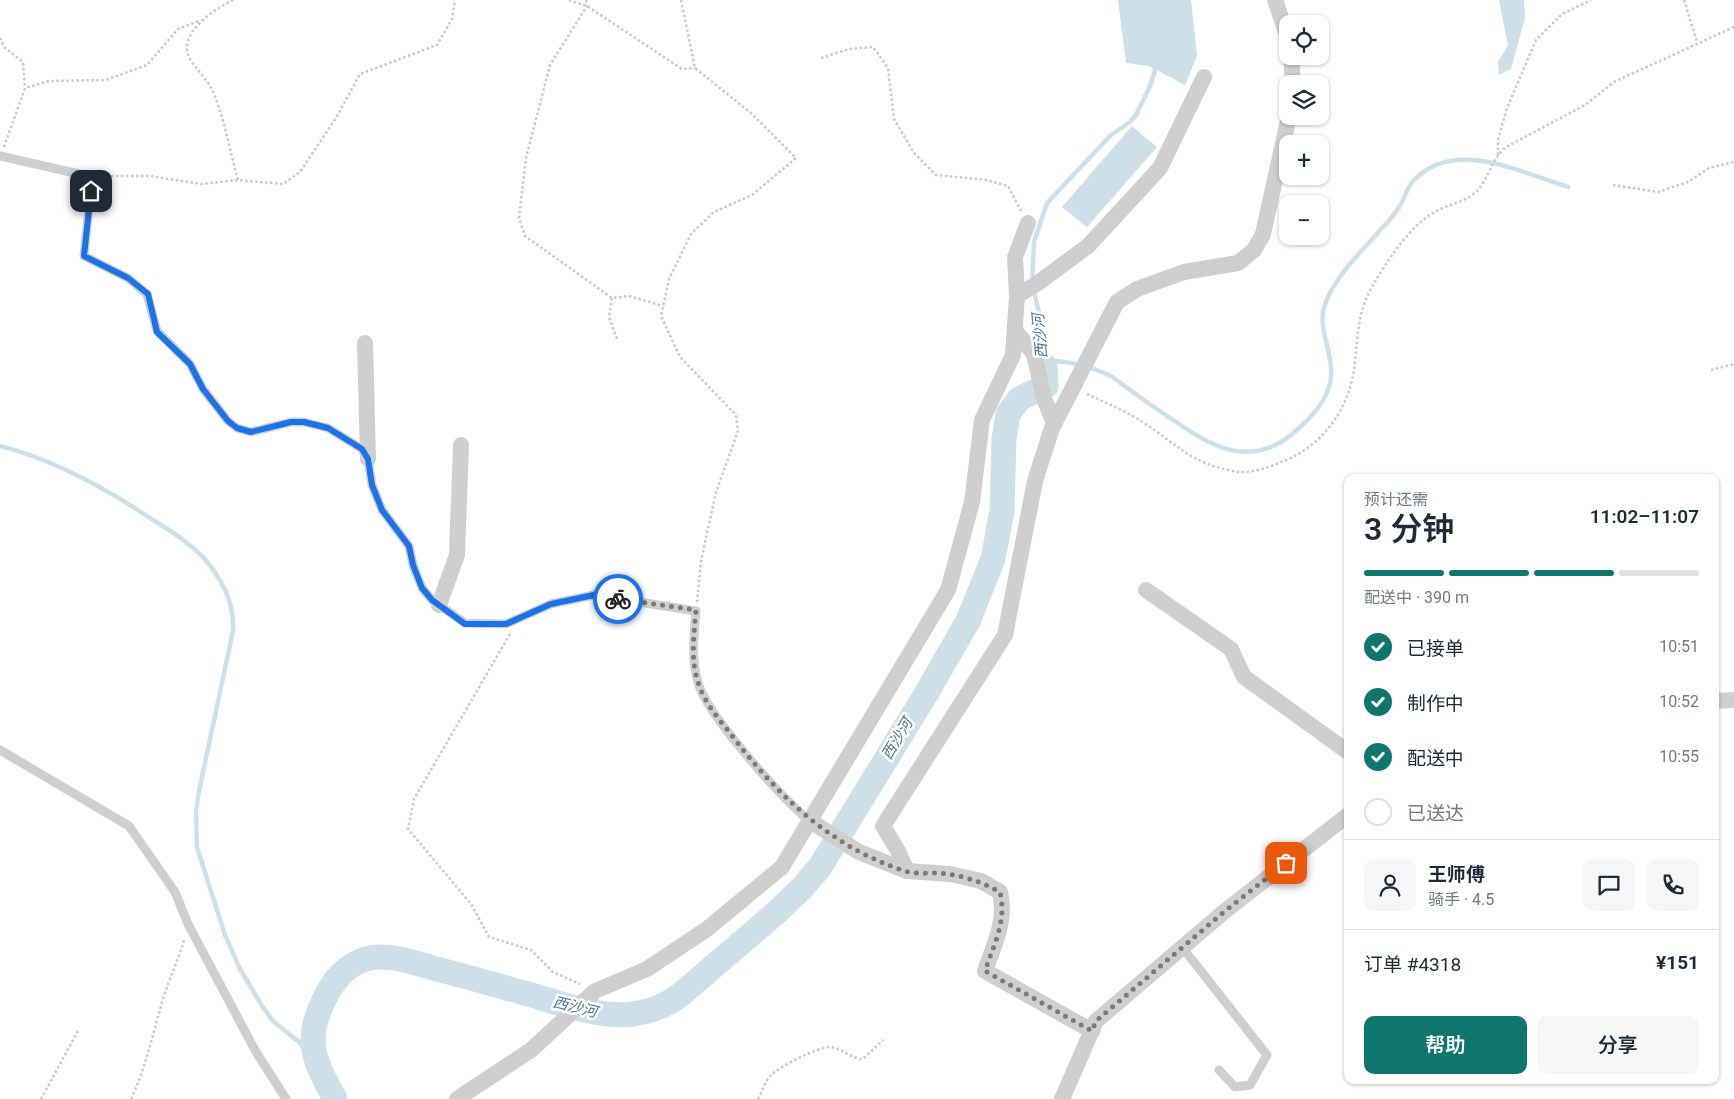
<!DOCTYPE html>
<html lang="zh">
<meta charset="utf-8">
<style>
:root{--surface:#fff;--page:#f6f6f7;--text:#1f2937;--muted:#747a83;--line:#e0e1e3;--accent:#0f766e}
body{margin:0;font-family:Roboto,"Noto Sans SC",sans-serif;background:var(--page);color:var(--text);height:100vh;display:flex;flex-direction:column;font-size:19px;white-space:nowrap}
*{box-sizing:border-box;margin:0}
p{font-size:16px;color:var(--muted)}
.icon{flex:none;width:28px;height:28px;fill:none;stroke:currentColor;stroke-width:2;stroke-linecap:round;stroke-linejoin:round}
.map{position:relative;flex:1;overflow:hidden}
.drawer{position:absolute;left:1344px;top:474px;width:375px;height:610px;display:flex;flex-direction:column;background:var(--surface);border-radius:10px;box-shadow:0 1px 4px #0004}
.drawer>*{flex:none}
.buttons{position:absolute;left:1279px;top:15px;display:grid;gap:10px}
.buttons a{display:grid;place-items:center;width:50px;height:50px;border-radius:10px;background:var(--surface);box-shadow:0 1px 4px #0004;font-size:25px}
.pin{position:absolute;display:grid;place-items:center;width:42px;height:42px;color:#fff;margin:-21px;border-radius:10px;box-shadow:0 2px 8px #0006}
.courier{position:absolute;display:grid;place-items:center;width:50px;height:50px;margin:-25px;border:4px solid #1a73e8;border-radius:50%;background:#fff;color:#222;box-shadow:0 1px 6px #0007}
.overview em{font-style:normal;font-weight:600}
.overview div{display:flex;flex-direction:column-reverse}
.overview{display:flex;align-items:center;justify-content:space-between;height:85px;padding:0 20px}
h1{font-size:32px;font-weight:600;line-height:38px}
.bar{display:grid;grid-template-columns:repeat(4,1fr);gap:8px 5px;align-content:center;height:60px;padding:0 20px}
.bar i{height:6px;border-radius:4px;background:var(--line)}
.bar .selected{background:var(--accent)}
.bar p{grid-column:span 4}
.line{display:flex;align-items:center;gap:12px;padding:0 20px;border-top:1px solid var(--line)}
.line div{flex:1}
.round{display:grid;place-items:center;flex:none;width:52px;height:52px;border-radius:10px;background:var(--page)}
ol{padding:0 20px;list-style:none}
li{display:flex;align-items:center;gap:15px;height:55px}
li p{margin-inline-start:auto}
li .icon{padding:5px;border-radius:50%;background:var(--accent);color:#fff;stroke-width:4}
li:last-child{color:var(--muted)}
li i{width:28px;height:28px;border:2px solid var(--line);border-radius:50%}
.primary-button{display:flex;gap:10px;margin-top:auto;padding:10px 20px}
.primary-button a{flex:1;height:58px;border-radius:10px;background:var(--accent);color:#fff;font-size:20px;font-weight:600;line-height:58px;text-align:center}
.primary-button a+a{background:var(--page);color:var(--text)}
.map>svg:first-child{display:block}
.water{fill:#cde0ea}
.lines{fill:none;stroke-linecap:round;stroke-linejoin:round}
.stream{stroke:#cde0ea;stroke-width:4.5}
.river{stroke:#cde0ea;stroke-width:25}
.path{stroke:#c9c9c9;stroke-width:2.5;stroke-dasharray:2.5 2.5;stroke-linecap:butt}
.lane{stroke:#cfcfcf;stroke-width:9}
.street{stroke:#cfcfcf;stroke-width:16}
.done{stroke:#7a7a7a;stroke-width:5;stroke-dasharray:0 9}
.route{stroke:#1a73e8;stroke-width:6}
.labels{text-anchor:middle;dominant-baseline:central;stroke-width:5;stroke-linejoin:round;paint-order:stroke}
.water-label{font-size:15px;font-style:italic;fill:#447791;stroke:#fff}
</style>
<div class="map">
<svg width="1734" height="1099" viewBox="0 0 1734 1099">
<rect width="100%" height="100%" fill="#fff"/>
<g class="water">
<polygon points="1118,0 1191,0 1197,56 1185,85 1149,66 1126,63"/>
<polygon points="1499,0 1524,0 1525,18 1511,69 1499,75 1498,62 1508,45"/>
<polygon points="1132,126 1157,147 1087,227 1062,207"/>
</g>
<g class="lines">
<g class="stream">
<polyline points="1032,283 1034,242 1047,203 1111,135 1130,122 1136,115 1150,86 1155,70 1154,65"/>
<path d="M1034,291L1041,321L1037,338L1044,361C1067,360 1090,366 1111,376C1131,391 1152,406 1173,420C1215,449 1254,470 1298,429C1310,418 1322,406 1328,390C1339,362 1317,332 1324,308C1333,277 1361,253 1381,229C1389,221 1397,212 1402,202C1406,193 1408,186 1415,179C1456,138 1522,173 1568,187"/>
<path d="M0,446C55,460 107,489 153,520C170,530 188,542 202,556C221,577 235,602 233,631L199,791L196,811L197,847L225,935L240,969L264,1009L274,1022L299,1042L315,1062"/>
</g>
<path class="river" d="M335,1099C315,1062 303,1041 324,1000C332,982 346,965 366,959C387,953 412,962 433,968C464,976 496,985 528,994C580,1009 630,1031 679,996L777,912L802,888L820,867L926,694L968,621L993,559L1002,511L1004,439L1008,414L1019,399L1046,386L1045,366"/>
<g class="path">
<path d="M233,0C215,9 176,33 190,59C196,70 208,79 214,94C225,121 230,152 238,180"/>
<polyline points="569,0 587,6 682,69 695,68"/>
<polyline points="586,0 587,6 550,65 526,158 519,218 525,236 612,298 629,296 663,306"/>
<polyline points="681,0 695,68 752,114 796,158 752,195 714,212 691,234 669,279 661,316 680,357 736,415 738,431 716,492 701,561 697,602"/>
<polyline points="1684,0 1697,42"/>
<polyline points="0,38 4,47 23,62 25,88"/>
<polyline points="821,58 849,49 873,47 888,68 894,119 914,153 936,175 986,180 1008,186 1021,211"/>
<polyline points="4,147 25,88 49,81 106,80 147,65 178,29 199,21"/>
<polyline points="1498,155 1498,140 1507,108 1536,40 1562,14 1591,0"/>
<polyline points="101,176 150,176 201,184 238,180 283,184 300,172 336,118 360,74 437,45 452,19 455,0"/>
<polyline points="1613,185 1658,192 1688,182 1709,168 1734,162"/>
<polyline points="612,298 609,317 617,339"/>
<polyline points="1711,370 1734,364"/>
<path d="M1087,394C1106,403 1126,411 1144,423C1177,444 1190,463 1233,471C1249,475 1269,467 1284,461C1325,444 1351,406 1355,362C1358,333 1358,311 1373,285C1388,260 1408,228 1433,213C1447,204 1465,203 1477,191C1489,178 1492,158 1506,147L1585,105L1614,82L1734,27"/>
<polyline points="510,634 414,799 408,829 471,904 489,937 531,950 553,972 580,984"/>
<polyline points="41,1099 79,1029"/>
<path d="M131,1099C146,1067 153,1033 163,999C169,979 178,961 184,940"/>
<path d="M758,1099C762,1092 765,1081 771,1075C780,1066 818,1047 830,1047C842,1048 851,1059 863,1059L883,1040"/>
</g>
<g class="lane">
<path d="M0,156L92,177L84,256L128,278L147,294L157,331L190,364L203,389L228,421L237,428L251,432L291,422H304L328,428L362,449L368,459L372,485L382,510L409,546L413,565L422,588L432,600L465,623L506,624L551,604L594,595L696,611C694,635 691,658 698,683C708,716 783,800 811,822"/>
<polyline points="0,750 129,826 175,892 188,924 256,1052 286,1099"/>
<polyline points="1182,947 1267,1055 1250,1085 1235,1087 1219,1070"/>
</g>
<g class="street">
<polyline points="1275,0 1288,38"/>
<polyline points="1291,56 1293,84"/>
<polyline points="1017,296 1038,283 1088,246 1160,168 1204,77"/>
<polyline points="1015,330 1034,354 1044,398 1054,424"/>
<polyline points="365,343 368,459"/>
<polyline points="1146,590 1231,649 1244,677 1348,752"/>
<polyline points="439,605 457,555 461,445"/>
<polyline points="1715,701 1734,700"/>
<path d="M818,826L859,852L907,871L950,874L981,881L1000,892C1007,921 994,944 985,971L1092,1031"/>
<polyline points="907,871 898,851 883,826 1005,635 1035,481 1052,428 1117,302 1137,289 1184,272 1238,263 1254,250 1263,234 1289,116"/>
<polyline points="457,1099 531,1050 595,991 647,969 707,929 782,867 948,590 972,502 982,420 1013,355 1017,296 1015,257 1028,223"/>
<polyline points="1062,1099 1096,1021 1225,911 1348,815"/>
</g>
</g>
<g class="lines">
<path class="done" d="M618,599L696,610C694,636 690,661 699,685C705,703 718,718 730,733C776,794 830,847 905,871C915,874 928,873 939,873C961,875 980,881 1000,892C1007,921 994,944 985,971L1092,1031L1096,1021L1225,911L1286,863"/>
<polyline class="route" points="91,191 84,256 128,278 148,294 157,332 190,364 203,389 228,421 237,428 251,432 291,422 304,422 328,428 362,449 368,459 372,485 382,510 409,546 413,565 422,588 432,600 465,624 506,624 551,604 594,595 618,599"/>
</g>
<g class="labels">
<g class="water-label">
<text transform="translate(1040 336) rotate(-95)">西沙河</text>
<text transform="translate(897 739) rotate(-59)">西沙河</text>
<text transform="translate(575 1007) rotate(14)">西沙河</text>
</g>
</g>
</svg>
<div class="buttons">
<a><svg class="icon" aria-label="locate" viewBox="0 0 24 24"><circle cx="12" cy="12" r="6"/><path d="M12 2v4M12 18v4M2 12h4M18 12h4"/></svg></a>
<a><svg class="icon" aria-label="layers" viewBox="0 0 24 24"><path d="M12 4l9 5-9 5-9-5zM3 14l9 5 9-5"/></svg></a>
<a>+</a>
<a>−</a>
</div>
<div class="pin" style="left:1286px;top:863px;background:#ea580c"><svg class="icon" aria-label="bag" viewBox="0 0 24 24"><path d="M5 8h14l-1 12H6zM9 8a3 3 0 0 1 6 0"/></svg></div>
<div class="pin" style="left:91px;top:191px;background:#1f2937"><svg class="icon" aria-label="home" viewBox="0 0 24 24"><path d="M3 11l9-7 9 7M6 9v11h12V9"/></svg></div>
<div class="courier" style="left:618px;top:599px"><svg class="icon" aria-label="bike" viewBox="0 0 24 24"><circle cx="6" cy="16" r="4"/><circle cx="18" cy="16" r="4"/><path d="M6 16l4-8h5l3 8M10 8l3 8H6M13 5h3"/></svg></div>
<section class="drawer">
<div class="overview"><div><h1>3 分钟</h1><p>预计还需</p></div><em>11:02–11:07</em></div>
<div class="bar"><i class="selected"></i><i class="selected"></i><i class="selected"></i><i></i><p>配送中 · 390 m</p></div>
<ol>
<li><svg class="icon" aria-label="check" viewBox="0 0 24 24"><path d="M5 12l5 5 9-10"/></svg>已接单<p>10:51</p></li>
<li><svg class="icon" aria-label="check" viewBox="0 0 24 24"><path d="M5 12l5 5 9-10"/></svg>制作中<p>10:52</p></li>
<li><svg class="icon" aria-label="check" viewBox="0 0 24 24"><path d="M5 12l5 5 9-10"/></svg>配送中<p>10:55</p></li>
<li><i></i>已送达</li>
</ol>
<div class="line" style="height:90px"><a class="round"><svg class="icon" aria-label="person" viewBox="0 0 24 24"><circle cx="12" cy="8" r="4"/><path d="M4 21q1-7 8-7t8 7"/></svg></a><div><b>王师傅</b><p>骑手 · 4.5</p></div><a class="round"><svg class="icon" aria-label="chat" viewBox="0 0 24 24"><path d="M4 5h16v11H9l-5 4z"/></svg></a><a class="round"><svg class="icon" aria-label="phone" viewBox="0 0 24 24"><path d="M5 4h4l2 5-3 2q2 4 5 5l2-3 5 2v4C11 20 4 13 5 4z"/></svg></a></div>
<div class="line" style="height:65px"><div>订单 #4318</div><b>¥151</b></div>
<div class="primary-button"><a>帮助</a><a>分享</a></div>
</section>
</div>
